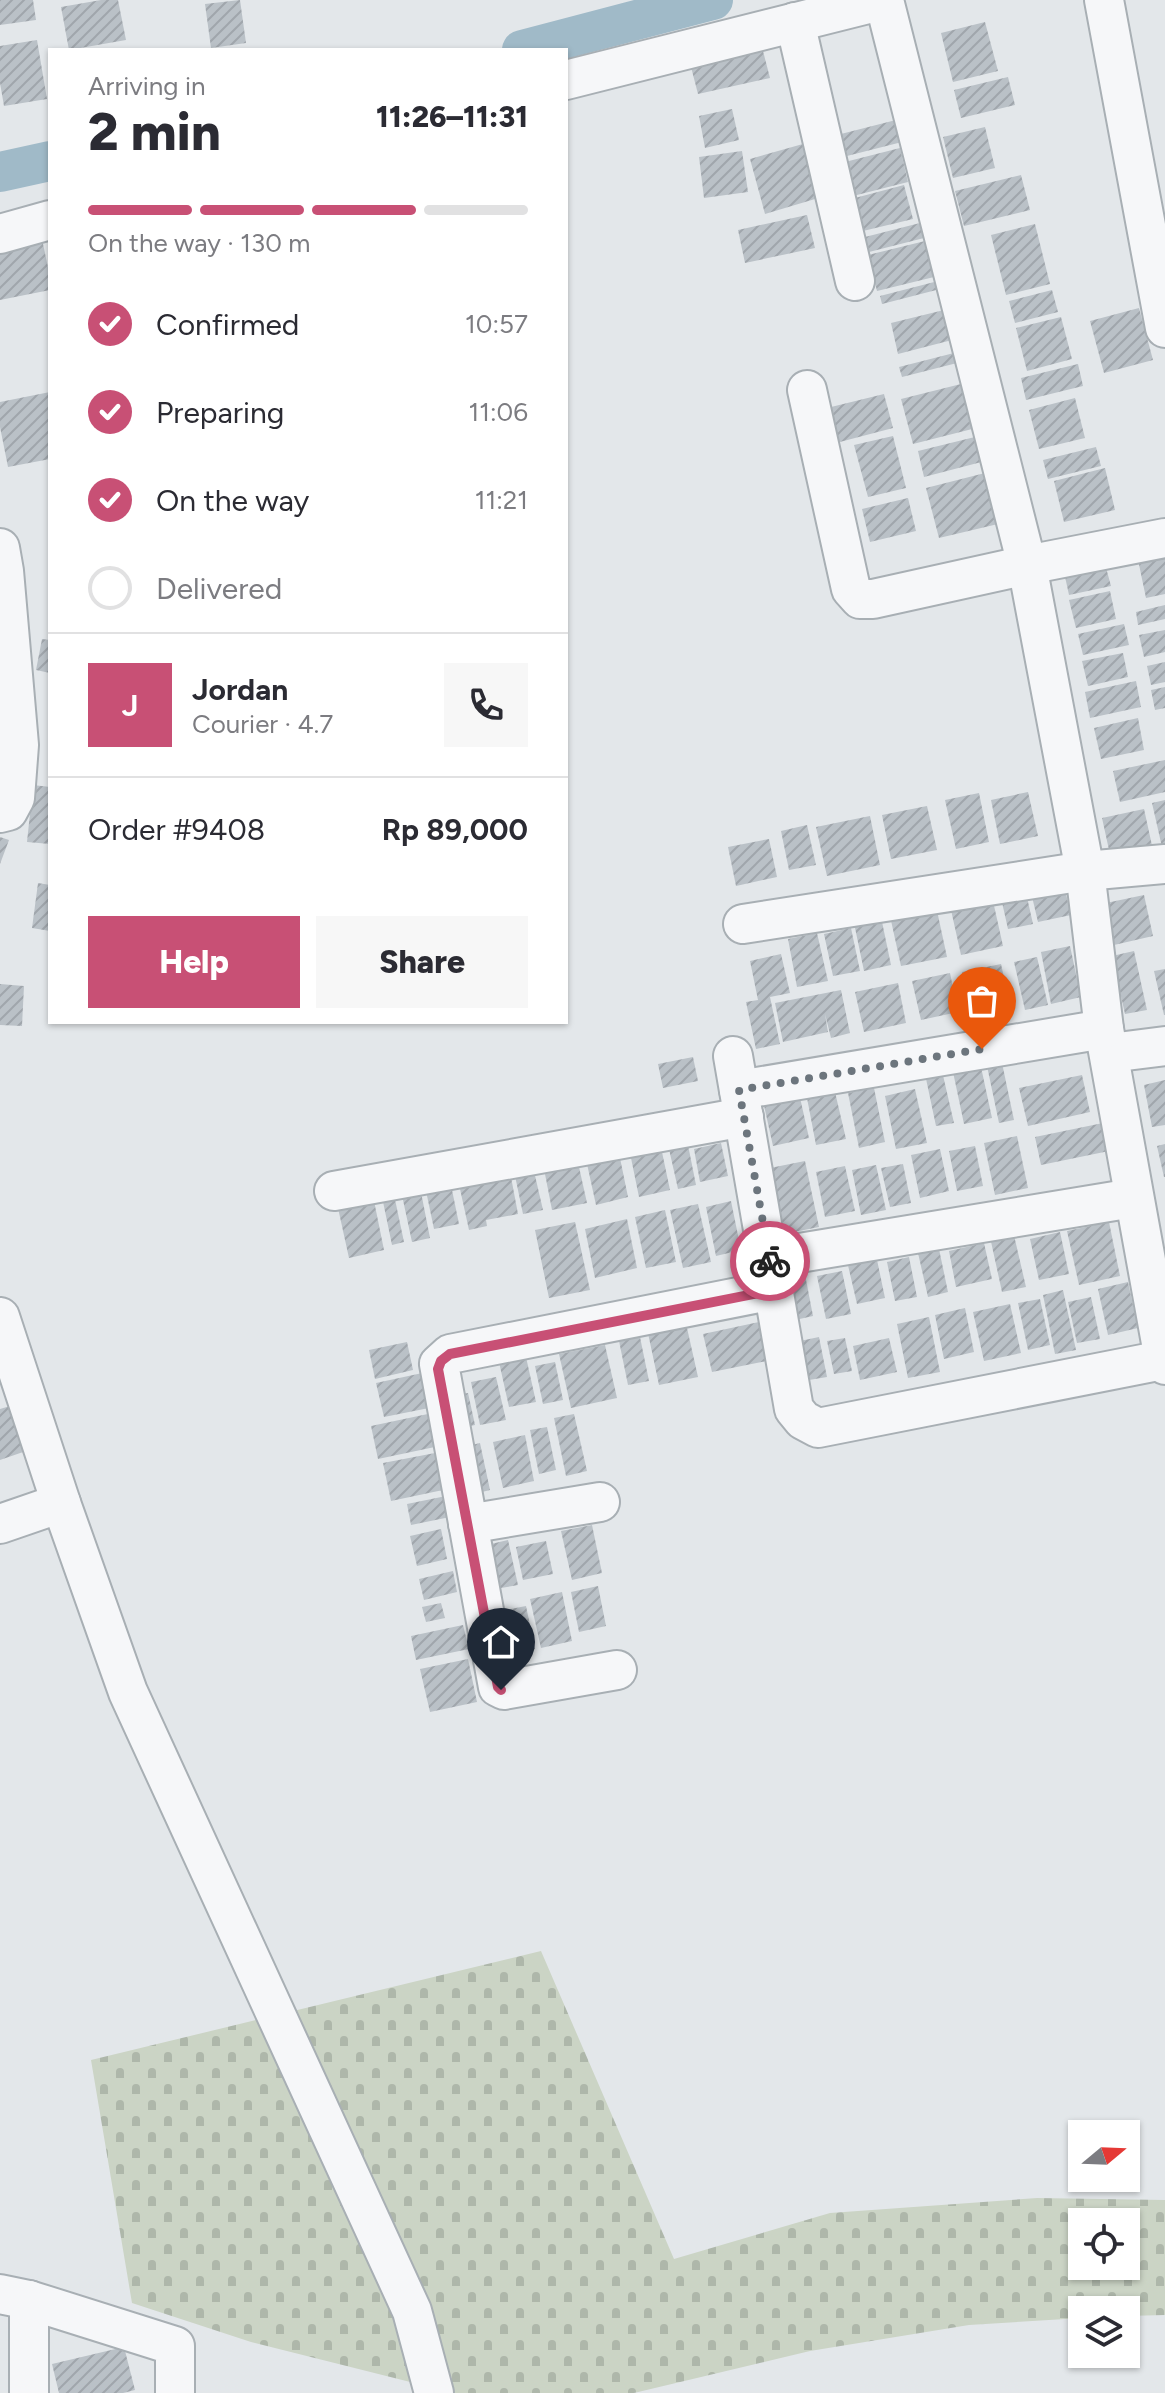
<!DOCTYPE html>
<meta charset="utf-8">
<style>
:root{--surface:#fff;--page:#f7f7f7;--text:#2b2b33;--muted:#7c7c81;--line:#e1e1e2;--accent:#c85075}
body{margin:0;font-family:Figtree,sans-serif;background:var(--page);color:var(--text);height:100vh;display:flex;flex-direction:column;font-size:30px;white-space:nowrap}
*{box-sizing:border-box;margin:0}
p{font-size:26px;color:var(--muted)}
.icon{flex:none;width:44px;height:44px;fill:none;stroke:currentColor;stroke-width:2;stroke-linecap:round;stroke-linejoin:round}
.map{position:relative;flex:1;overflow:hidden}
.details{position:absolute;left:48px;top:48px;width:520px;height:976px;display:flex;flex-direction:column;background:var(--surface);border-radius:0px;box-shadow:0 2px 6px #0004}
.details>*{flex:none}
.needle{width:52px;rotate:71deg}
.buttons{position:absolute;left:1068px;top:2120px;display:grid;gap:16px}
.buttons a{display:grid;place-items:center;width:72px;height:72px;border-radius:0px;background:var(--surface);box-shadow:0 2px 6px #0004;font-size:40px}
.pin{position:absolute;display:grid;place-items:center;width:68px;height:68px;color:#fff;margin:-82px -34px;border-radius:50% 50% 50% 0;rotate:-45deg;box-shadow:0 0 8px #0007}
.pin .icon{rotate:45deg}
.courier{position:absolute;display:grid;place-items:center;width:80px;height:80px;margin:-40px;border:6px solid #c85075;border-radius:50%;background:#fff;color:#222;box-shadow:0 2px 10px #0007}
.summary em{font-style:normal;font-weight:800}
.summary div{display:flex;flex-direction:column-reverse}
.summary{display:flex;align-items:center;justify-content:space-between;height:136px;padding:0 40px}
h1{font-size:52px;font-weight:800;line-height:60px}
.bar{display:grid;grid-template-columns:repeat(4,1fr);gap:12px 8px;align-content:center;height:96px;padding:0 40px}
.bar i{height:10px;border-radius:6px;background:var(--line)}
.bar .current{background:var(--accent)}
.bar p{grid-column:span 4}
.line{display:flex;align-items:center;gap:20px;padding:0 40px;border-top:2px solid var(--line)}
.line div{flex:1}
.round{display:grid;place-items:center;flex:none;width:84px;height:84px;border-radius:0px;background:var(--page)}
ol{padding:0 40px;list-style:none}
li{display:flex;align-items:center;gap:24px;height:88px}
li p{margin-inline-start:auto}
li .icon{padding:8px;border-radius:50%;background:var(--accent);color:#fff;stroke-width:4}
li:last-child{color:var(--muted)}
li i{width:44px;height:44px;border:4px solid var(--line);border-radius:50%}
.primary-button{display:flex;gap:16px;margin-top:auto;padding:16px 40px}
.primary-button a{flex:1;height:92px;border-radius:0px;background:var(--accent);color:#fff;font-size:32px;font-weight:800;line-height:92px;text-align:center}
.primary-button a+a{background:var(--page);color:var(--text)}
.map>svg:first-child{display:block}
.cemetery{fill:url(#cemetery-stones);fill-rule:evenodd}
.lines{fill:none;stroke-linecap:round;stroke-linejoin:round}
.canal{stroke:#a0bac8;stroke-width:40}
.building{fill:url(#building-hatch)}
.minor-casing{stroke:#a8afb4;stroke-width:42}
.minor{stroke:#f6f7f9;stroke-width:38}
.done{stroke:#6c757d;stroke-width:8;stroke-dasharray:0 14.4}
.route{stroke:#c85075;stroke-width:10}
</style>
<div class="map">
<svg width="1165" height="2393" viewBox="0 0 1165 2393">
<defs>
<pattern id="cemetery-stones" width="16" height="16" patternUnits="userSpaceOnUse" patternTransform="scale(2)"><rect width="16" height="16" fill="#cbd4c5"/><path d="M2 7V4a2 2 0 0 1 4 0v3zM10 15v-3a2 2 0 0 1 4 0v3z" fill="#aeb7aa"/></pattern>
<pattern id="building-hatch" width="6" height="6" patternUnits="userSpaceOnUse" patternTransform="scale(2)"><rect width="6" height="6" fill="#bac1c7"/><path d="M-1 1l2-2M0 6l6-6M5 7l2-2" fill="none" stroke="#a0a6ac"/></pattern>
</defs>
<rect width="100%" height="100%" fill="#e3e7ea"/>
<path class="cemetery" d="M541,1951L674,2259L830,2213L1037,2198L1165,2200V2315L1126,2316V2310H1082V2318L969,2325L810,2351L634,2393H454L251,2342L132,2303L91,2060ZM1082,2222H1126V2266H1082Z"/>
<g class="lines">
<g class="canal">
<polyline points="522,50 713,0"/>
<polyline points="0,172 50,161"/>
</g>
</g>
<g class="building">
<polygon points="0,0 33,0 36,20 0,25"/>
<polygon points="101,0 118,0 126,40 69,50 61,7"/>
<polygon points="240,0 246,43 211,48 205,4"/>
<polygon points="985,22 998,71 953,82 941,33"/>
<polygon points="37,40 47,99 4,106 0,83 0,46"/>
<polygon points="763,51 770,78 698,94 691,67"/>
<polygon points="1008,77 1015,105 961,118 954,90"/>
<polygon points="732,109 739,140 705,148 699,116"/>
<polygon points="896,120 902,142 839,158 833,136"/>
<polygon points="985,127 995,168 953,178 943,137"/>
<polygon points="810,142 825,196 765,214 750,159"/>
<polygon points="900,148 908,182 849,197 841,163"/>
<polygon points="742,151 748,192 704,198 699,157"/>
<polygon points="1021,175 1030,210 964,226 955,191"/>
<polygon points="904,185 913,219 863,231 855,198"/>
<polygon points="807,215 815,248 745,263 738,230"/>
<polygon points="920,223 924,238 869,252 865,237"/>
<polygon points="1035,224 1050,284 1006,295 991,235"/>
<polygon points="42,239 50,277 50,290 0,300 0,248"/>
<polygon points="925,241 934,277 877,291 868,255"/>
<polygon points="942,280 944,288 882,304 880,296"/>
<polygon points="1052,290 1058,312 1015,323 1009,301"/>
<polygon points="1139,308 1153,360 1104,373 1090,321"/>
<polygon points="944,310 952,340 898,354 891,323"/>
<polygon points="1061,317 1072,359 1027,371 1016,328"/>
<polygon points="958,352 961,362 902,377 899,367"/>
<polygon points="1078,364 1083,386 1026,400 1021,378"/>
<polygon points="969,382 980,427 913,444 901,399"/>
<polygon points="50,392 50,459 8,467 0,427 0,402"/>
<polygon points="884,394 893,428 836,443 827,408"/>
<polygon points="1075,398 1085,438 1039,449 1029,410"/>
<polygon points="983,435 989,460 924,477 918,451"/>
<polygon points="893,436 906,488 868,497 854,445"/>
<polygon points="1096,447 1101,466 1048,479 1043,460"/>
<polygon points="1105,468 1115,510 1064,522 1054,481"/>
<polygon points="985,473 998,524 939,538 926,488"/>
<polygon points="908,498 916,531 870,542 862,509"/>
<polygon points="1165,549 1165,594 1146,598 1137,555"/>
<polygon points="1105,564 1111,586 1069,595 1064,572"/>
<polygon points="1110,591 1116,619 1076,628 1069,600"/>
<polygon points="1165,605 1165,619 1138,625 1136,612"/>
<polygon points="1124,624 1129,645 1083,655 1078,634"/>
<polygon points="1165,630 1165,652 1144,657 1139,635"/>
<polygon points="42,639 50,640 50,673 36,670"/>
<polygon points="1123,653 1128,677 1088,686 1082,661"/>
<polygon points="1165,662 1165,682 1151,685 1147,666"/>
<polygon points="1136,681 1141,707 1090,718 1085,692"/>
<polygon points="1165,687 1165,708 1155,710 1151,690"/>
<polygon points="1138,718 1144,750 1101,759 1094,728"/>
<polygon points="1165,760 1165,792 1120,802 1113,771"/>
<polygon points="33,785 50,787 50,844 27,842"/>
<polygon points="1028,792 1038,836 1000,844 991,800"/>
<polygon points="979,793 989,842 956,849 945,800"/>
<polygon points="1165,800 1165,856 1164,856 1152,803"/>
<polygon points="927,806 937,850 891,859 882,815"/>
<polygon points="1144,809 1153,850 1111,859 1102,818"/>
<polygon points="870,816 880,865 827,876 816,827"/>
<polygon points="807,825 816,865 789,870 781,831"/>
<polygon points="0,837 9,840 0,864"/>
<polygon points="769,839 777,877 736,886 728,847"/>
<polygon points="1063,881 1071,915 1038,922 1030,888"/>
<polygon points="38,883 50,885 50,931 32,928"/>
<polygon points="1024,884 1033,924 1008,929 999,889"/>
<polygon points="1144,895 1153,936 1114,945 1106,903"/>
<polygon points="993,901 1003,946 961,955 951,910"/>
<polygon points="936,906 947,957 901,966 890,916"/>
<polygon points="881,917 891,965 864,971 854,923"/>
<polygon points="851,928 860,971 833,976 824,934"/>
<polygon points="817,933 828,981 797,987 788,939"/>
<polygon points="1070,946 1081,997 1051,1004 1041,952"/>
<polygon points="1134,951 1147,1010 1125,1014 1112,956"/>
<polygon points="781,954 790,993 770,997 780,1044 756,1049 746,1002 758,1000 750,961"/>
<polygon points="1037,957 1048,1005 1025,1010 1014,962"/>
<polygon points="1001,964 1010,1005 971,1014 962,972"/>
<polygon points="1165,969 1165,1015 1164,1015 1154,971"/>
<polygon points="950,973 958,1012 921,1020 912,981"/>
<polygon points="898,983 906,1023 864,1032 855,992"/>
<polygon points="0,984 24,986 22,1026 0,1025"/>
<polygon points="841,990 850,1033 831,1038 825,1014 828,1032 783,1042 775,1003"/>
<polygon points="693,1057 698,1081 663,1088 658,1064"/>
<polygon points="1002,1063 1014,1120 999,1123 987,1066"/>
<polygon points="981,1067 992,1118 964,1124 953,1072"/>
<polygon points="942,1071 954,1123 936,1126 925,1074"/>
<polygon points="1082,1075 1090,1112 1028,1126 1019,1088"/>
<polygon points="1165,1080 1165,1125 1152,1127 1144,1085"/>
<polygon points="874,1088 885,1142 859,1148 848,1093"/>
<polygon points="915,1089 927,1143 896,1149 885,1096"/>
<polygon points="835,1092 846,1139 816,1145 807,1098"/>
<polygon points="799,1093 809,1138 773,1146 763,1101"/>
<polygon points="1103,1123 1109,1151 1041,1165 1035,1137"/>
<polygon points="1017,1136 1028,1188 995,1195 984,1143"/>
<polygon points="721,1143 728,1176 700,1182 694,1149"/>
<polygon points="1165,1144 1165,1177 1164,1177 1157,1146"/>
<polygon points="688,1145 696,1185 678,1189 669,1149"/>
<polygon points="975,1146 983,1186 957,1191 949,1151"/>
<polygon points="940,1149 949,1191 920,1198 911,1155"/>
<polygon points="662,1152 670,1190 639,1197 631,1158"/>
<polygon points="620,1158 628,1197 596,1205 587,1164"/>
<polygon points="805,1161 819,1227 779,1235 765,1169"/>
<polygon points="903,1164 911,1203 890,1207 881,1168"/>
<polygon points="876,1165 886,1210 861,1215 852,1170"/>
<polygon points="845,1166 855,1211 825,1217 816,1172"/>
<polygon points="533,1167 543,1210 523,1214 514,1171"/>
<polygon points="579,1167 587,1203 552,1210 545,1174"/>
<polygon points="511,1177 518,1214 486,1220 487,1226 469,1230 460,1189"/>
<polygon points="419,1182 430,1238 412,1242 400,1186"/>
<polygon points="451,1185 459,1224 434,1229 426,1191"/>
<polygon points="393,1190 404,1242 392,1245 381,1192"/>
<polygon points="372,1191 384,1250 349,1258 336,1199"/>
<polygon points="731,1201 741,1250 716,1256 706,1207"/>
<polygon points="698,1204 711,1262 683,1268 670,1210"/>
<polygon points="665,1210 676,1262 646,1268 635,1217"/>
<polygon points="627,1219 637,1268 595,1278 585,1229"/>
<polygon points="575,1222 590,1290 549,1298 535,1230"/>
<polygon points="1109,1222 1120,1276 1079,1285 1067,1231"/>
<polygon points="1013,1231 1026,1287 1002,1292 990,1237"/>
<polygon points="1060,1232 1069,1274 1039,1280 1030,1239"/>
<polygon points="984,1243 992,1279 956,1287 949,1251"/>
<polygon points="939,1249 948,1292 928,1297 918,1253"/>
<polygon points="876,1255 885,1298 857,1304 847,1261"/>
<polygon points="909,1257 917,1297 895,1301 887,1262"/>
<polygon points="803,1264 813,1316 795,1320 784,1268"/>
<polygon points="842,1271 851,1314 826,1319 817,1276"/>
<polygon points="1128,1282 1138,1328 1108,1335 1098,1289"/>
<polygon points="1063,1290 1076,1350 1055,1354 1043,1295"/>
<polygon points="1091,1297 1100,1339 1077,1343 1068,1302"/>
<polygon points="1040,1299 1050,1345 1028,1350 1018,1303"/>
<polygon points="1010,1304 1021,1353 984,1361 973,1312"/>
<polygon points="965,1308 974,1352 944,1359 935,1315"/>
<polygon points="683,1310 698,1377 659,1385 645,1319"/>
<polygon points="929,1317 940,1372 908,1378 897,1324"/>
<polygon points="759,1322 767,1361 712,1372 703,1334"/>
<polygon points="640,1337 649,1381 628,1385 619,1341"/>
<polygon points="819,1337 827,1377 809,1380 800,1341"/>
<polygon points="845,1338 852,1371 834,1374 827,1341"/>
<polygon points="889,1338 897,1372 860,1380 853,1346"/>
<polygon points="407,1342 413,1370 375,1379 369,1350"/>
<polygon points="605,1345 617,1398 571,1408 559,1354"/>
<polygon points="526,1357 536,1402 509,1407 499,1362"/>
<polygon points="555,1362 563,1400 543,1404 535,1366"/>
<polygon points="427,1372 434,1407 384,1417 376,1383"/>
<polygon points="496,1377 506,1420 480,1425 471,1382"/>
<polygon points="468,1393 475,1425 457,1429 450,1396"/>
<polygon points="10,1406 26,1451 0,1460 0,1409"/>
<polygon points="442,1411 449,1444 378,1459 371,1426"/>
<polygon points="574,1414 587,1471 566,1476 554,1418"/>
<polygon points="547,1427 556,1470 539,1474 530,1430"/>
<polygon points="525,1435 534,1481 503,1488 493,1442"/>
<polygon points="480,1443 490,1490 474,1494 464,1447"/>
<polygon points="435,1453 443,1490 391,1501 383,1463"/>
<polygon points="451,1495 455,1516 411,1525 407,1504"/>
<polygon points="592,1525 602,1573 572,1580 561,1531"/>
<polygon points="441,1529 447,1559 417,1566 410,1536"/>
<polygon points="508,1540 518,1585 501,1588 491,1544"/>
<polygon points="546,1541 553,1574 523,1580 516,1547"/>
<polygon points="453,1571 457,1592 424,1600 419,1579"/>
<polygon points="598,1586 606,1626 579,1632 571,1592"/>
<polygon points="562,1592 572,1641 541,1648 530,1599"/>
<polygon points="441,1603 445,1618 426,1622 422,1607"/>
<polygon points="526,1606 535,1649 506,1656 496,1612"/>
<polygon points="463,1625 469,1649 416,1660 411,1636"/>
<polygon points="468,1659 477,1702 430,1712 420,1669"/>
<polygon points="124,2347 135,2390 123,2393 59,2393 52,2364"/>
</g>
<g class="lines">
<defs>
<g id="minor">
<polyline points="884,0 1027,565 1085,871 1104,1029 1165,1365"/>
<polyline points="1104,0 1165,328"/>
<polyline points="795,22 855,281"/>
<polyline points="566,80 884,0"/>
<polyline points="0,234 50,220"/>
<polyline points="807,390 851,589 860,599 873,599 1027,565 1165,538"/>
<polyline points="0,548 4,571 19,745 15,798 8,811 0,813"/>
<polyline points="743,924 1085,871 1165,864"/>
<polyline points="1110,1053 1165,1046"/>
<polyline points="733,1056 794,1409 803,1420 818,1428 1163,1360"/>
<polyline points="739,1090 1104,1029"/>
<polyline points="334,1191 744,1117"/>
<polyline points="769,1258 1133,1198"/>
<polyline points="0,1317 61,1503 128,1692 412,2311 434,2393"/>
<polyline points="0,1524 61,1503"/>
<polyline points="468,1524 600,1502"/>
<polyline points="617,1670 504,1690 498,1687 439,1364 450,1354 774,1290"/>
<polyline points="0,2294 29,2300 175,2346 175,2393"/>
<polyline points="29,2393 29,2300"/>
</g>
</defs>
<use href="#minor" class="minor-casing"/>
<use href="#minor" class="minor"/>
</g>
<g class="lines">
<polyline class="done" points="770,1261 739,1090 982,1049"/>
<polyline class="route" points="501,1690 498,1687 438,1369 441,1361 450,1354 774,1290 770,1261"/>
</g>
</svg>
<div class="buttons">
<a><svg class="needle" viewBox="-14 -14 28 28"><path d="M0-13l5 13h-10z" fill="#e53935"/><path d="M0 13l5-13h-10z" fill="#7c7c81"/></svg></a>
<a><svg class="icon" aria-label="locate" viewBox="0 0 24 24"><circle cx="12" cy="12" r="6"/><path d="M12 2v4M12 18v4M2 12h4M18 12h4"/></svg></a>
<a><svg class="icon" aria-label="layers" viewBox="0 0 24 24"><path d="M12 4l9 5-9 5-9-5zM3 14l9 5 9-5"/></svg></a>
</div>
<div class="pin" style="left:982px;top:1049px;background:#ea580c"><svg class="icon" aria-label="bag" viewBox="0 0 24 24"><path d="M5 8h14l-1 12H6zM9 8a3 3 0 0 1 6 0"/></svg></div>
<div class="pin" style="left:501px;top:1690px;background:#1f2937"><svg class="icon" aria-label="home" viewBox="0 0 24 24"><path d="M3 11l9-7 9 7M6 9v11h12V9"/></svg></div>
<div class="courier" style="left:770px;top:1261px"><svg class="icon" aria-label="bike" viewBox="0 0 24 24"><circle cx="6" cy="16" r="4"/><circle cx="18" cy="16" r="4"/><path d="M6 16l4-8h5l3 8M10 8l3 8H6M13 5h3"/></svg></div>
<section class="details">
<div class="summary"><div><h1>2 min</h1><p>Arriving in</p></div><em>11:26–11:31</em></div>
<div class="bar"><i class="current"></i><i class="current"></i><i class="current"></i><i></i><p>On the way · 130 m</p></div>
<ol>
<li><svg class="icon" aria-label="check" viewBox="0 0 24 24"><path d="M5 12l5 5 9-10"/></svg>Confirmed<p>10:57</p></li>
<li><svg class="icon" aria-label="check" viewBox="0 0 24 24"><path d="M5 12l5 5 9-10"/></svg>Preparing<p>11:06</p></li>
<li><svg class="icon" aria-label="check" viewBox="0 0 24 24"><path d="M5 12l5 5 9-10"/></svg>On the way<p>11:21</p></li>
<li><i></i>Delivered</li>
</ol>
<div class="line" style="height:144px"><b class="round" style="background:var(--accent);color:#fff">J</b><div><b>Jordan</b><p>Courier · 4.7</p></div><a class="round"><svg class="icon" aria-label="phone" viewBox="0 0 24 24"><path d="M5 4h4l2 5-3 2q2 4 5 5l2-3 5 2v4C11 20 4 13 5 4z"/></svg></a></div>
<div class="line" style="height:104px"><div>Order #9408</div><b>Rp 89,000</b></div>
<div class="primary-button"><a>Help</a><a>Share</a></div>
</section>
</div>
